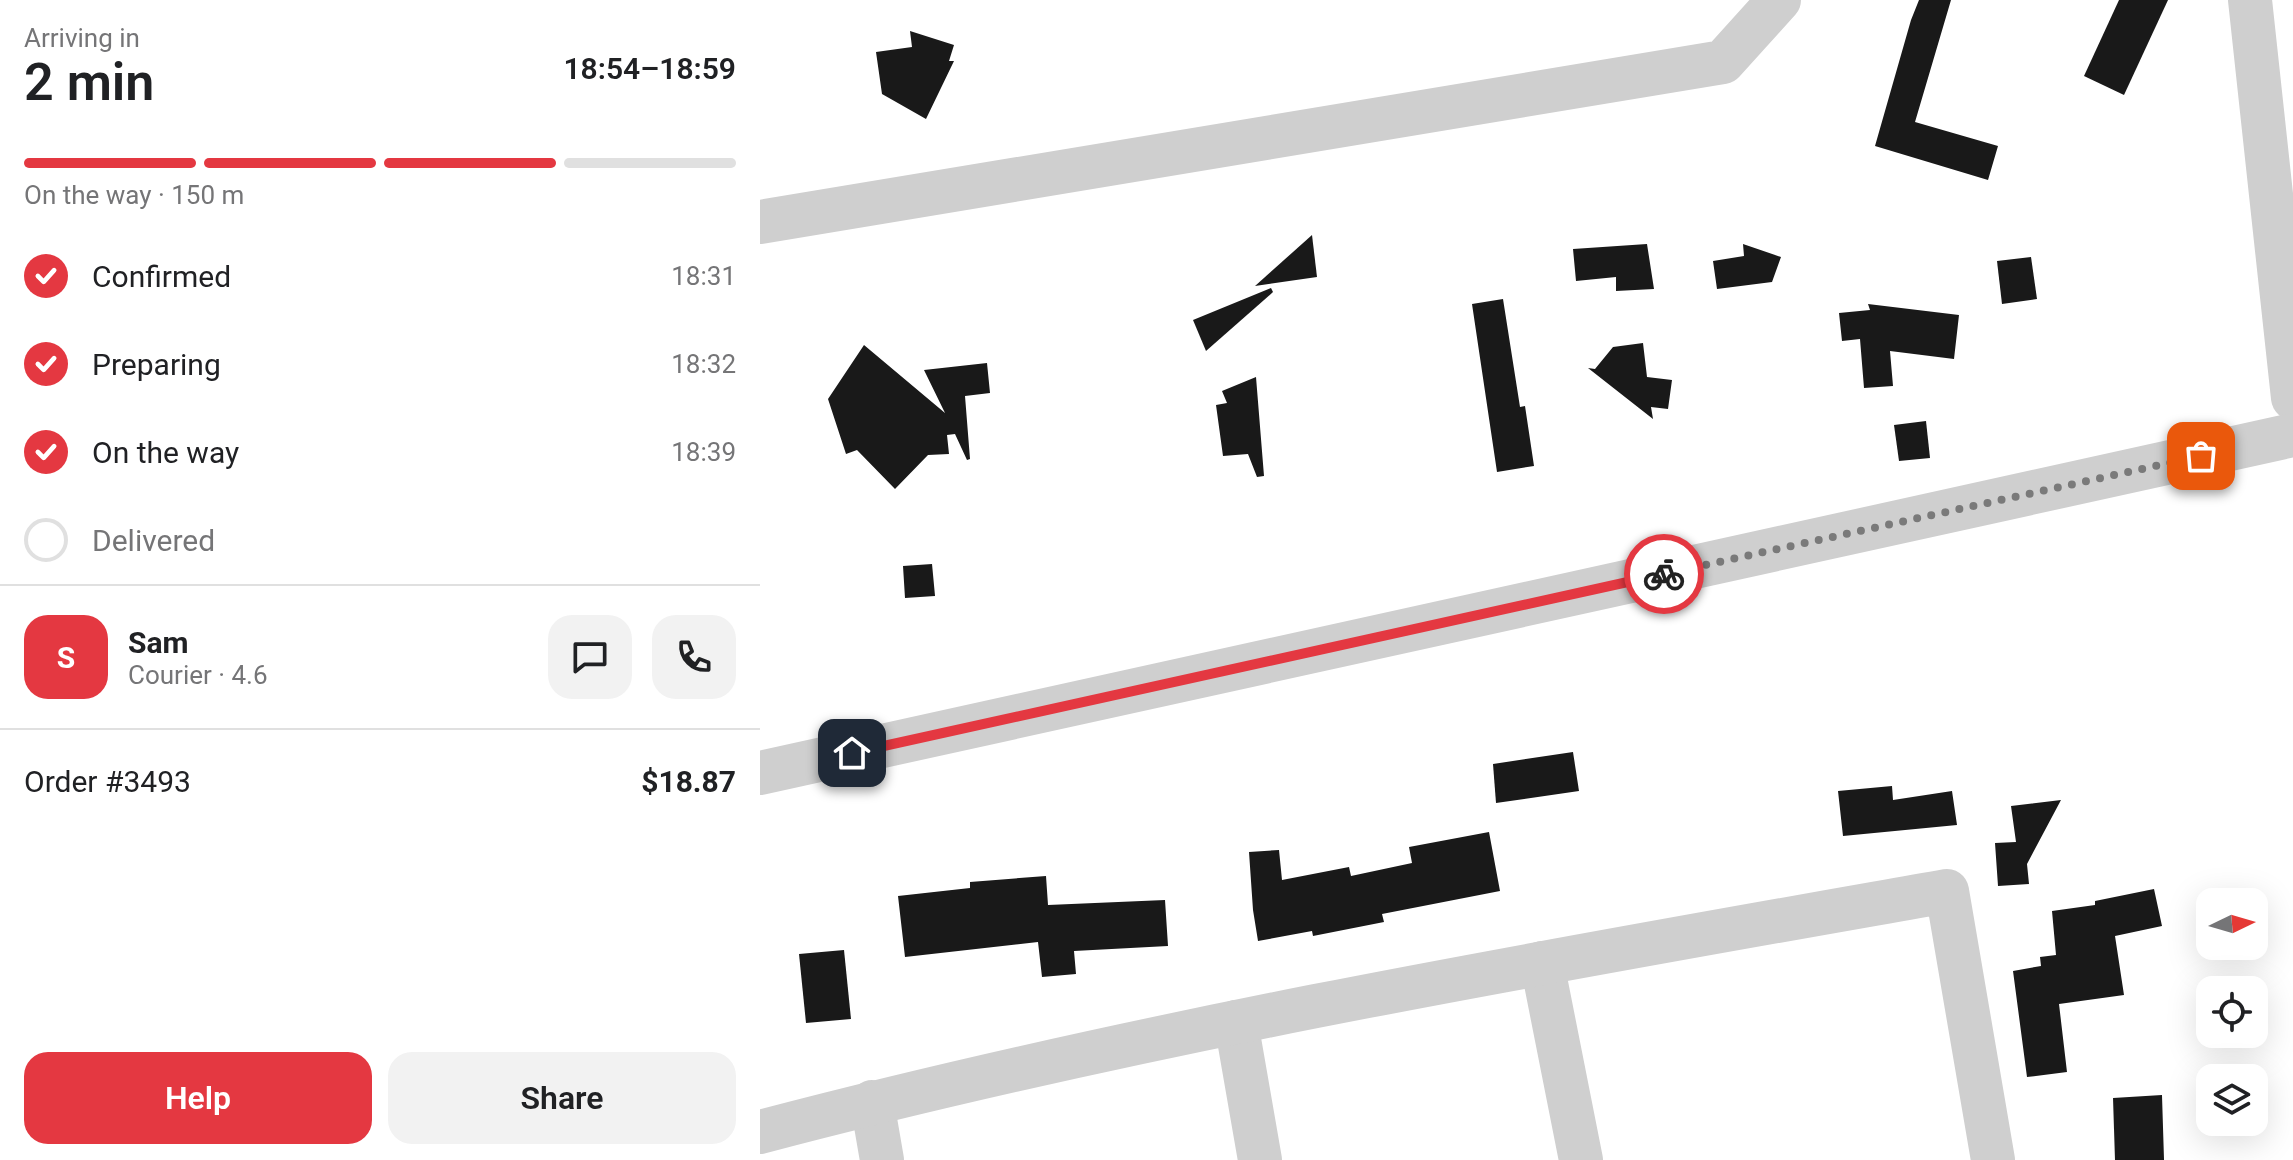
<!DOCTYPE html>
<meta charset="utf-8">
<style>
:root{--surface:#fff;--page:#f2f2f2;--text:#202124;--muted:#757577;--line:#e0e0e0;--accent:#e43841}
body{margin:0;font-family:Roboto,sans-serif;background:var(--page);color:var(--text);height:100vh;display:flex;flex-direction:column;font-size:30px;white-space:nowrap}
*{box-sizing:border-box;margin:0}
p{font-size:26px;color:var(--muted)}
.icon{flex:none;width:44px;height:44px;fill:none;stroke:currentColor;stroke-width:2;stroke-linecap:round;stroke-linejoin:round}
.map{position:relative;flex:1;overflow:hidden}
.sheet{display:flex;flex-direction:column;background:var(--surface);width:760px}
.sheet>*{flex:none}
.needle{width:52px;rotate:85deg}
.buttons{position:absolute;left:1436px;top:888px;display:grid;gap:16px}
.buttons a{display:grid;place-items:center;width:72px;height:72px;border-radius:16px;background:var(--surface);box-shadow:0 8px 32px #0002;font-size:40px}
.pin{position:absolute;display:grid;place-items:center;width:68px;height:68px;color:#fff;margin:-34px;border-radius:16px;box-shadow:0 4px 12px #0006}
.courier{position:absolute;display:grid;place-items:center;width:80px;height:80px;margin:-40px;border:6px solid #e43841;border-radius:50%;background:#fff;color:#222;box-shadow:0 2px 10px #0007}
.head em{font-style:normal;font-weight:600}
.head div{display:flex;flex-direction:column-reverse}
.head{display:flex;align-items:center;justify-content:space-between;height:136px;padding:0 24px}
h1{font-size:52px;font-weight:600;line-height:60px}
.bar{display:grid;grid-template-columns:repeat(4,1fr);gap:12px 8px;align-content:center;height:96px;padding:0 24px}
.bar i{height:10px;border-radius:6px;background:var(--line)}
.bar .current{background:var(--accent)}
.bar p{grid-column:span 4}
.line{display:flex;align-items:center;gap:20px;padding:0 24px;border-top:2px solid var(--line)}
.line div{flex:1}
.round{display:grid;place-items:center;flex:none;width:84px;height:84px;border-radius:24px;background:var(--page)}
ol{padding:0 24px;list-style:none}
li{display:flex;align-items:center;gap:24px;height:88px}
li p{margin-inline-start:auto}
li .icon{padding:8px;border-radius:50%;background:var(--accent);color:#fff;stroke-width:4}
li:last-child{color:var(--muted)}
li i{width:44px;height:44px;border:4px solid var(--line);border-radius:50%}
.cta{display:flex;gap:16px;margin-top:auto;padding:16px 24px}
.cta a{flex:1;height:92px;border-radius:24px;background:var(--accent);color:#fff;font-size:32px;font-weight:600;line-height:92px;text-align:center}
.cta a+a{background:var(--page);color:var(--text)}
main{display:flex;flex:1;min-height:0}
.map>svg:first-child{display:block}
.building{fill:#191919}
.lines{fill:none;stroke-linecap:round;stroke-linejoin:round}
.minor{stroke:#cfcfcf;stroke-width:44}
.done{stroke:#7a7a7a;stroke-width:8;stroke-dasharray:0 14.4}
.route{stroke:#e43841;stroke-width:10}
</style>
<main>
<section class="sheet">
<div class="head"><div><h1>2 min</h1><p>Arriving in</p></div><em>18:54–18:59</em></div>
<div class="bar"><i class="current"></i><i class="current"></i><i class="current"></i><i></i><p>On the way · 150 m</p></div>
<ol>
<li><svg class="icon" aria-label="check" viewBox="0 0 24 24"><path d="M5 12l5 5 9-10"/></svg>Confirmed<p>18:31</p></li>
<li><svg class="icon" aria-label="check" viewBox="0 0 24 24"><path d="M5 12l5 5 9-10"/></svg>Preparing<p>18:32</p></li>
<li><svg class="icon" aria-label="check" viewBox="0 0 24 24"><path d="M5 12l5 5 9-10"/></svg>On the way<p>18:39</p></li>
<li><i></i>Delivered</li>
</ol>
<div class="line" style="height:144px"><b class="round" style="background:var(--accent);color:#fff">S</b><div><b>Sam</b><p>Courier · 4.6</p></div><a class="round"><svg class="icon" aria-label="chat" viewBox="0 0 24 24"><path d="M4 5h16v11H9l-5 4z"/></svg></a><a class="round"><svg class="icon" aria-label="phone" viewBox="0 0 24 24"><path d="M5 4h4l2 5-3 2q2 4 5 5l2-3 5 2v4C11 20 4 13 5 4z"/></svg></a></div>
<div class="line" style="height:104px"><div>Order #3493</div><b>$18.87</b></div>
<div class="cta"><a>Help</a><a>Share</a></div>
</section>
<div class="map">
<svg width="1533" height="1160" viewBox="0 0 1533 1160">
<rect width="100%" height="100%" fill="#fff"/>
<g class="building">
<polygon points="1159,0 1191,0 1155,122 1238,146 1228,180 1115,146 1151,20"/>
<polygon points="1359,0 1408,0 1364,95 1324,76"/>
<polygon points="150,31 194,45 189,61 194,61 166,119 122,94 116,52 152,47"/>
<polygon points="552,235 557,277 495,286"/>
<polygon points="887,244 894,289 856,291 856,277 816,281 813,249"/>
<polygon points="983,244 1021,257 1012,282 957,289 953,261 984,256"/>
<polygon points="1271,257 1277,299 1242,304 1237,261"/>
<polygon points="511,288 513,292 446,351 433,320"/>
<polygon points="743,299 760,407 765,406 774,466 737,472 712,304"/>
<polygon points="1108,304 1199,315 1194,359 1130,351 1133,386 1104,388 1100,339 1082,341 1079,313 1110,310"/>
<polygon points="883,343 887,377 912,380 908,409 891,407 893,419 828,368 835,369 853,347"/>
<polygon points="104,345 185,413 164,370 227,363 230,393 205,396 210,459 207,460 195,434 187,435 189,454 168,455 135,489 97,450 86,454 68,399"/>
<polygon points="496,377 504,476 497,477 488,454 463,456 456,405 467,403 462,391"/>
<polygon points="1166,421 1170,458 1139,461 1134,425"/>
<polygon points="172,564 175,596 145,598 143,566"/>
<polygon points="813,752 819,791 736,803 733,764"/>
<polygon points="1132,786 1133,800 1192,791 1197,825 1083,836 1078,791"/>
<polygon points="1301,800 1267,864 1269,884 1238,886 1235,843 1256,842 1251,806"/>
<polygon points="729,832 740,891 622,914 624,922 553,936 552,931 498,941 493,910 489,852 519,850 522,880 589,867 591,876 652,863 649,847"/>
<polygon points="286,876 288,905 405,900 408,946 314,951 316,974 282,977 278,942 145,957 138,896 210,888 210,882"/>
<polygon points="1394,889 1402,926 1355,936 1364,995 1299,1004 1307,1072 1267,1077 1253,971 1281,966 1280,957 1296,955 1292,911 1335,905 1335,901"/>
<polygon points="84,950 91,1019 46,1023 39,954"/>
<polygon points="1402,1095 1404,1160 1355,1160 1353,1098"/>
</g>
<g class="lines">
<g class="minor">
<polyline points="1490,0 1533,398"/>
<polyline points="0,222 963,62 1019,0"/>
<polyline points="0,773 1533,435"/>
<polyline points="782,963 821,1160"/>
<polyline points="476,1022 500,1160"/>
<polyline points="112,1102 122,1160"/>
<path d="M0,1132C391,1029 790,961 1187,891L1233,1160"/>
</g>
</g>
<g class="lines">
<polyline class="done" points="904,574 1441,456"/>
<polyline class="route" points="92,753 904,574"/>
</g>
</svg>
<div class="buttons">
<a><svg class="needle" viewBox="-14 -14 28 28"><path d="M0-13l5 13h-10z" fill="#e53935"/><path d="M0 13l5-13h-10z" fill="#757577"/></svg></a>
<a><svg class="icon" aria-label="locate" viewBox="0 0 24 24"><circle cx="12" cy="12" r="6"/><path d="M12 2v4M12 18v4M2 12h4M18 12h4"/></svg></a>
<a><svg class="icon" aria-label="layers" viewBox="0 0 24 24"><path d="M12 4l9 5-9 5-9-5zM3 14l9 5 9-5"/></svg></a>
</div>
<div class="pin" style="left:1441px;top:456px;background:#ea580c"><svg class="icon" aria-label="bag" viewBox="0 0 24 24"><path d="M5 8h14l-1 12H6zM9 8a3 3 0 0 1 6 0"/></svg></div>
<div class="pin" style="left:92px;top:753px;background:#1f2937"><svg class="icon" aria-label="home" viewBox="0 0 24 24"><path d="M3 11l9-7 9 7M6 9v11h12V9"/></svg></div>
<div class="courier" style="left:904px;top:574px"><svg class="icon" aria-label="bike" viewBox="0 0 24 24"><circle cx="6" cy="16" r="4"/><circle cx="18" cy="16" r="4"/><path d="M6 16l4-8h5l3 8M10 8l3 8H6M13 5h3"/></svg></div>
</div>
</main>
